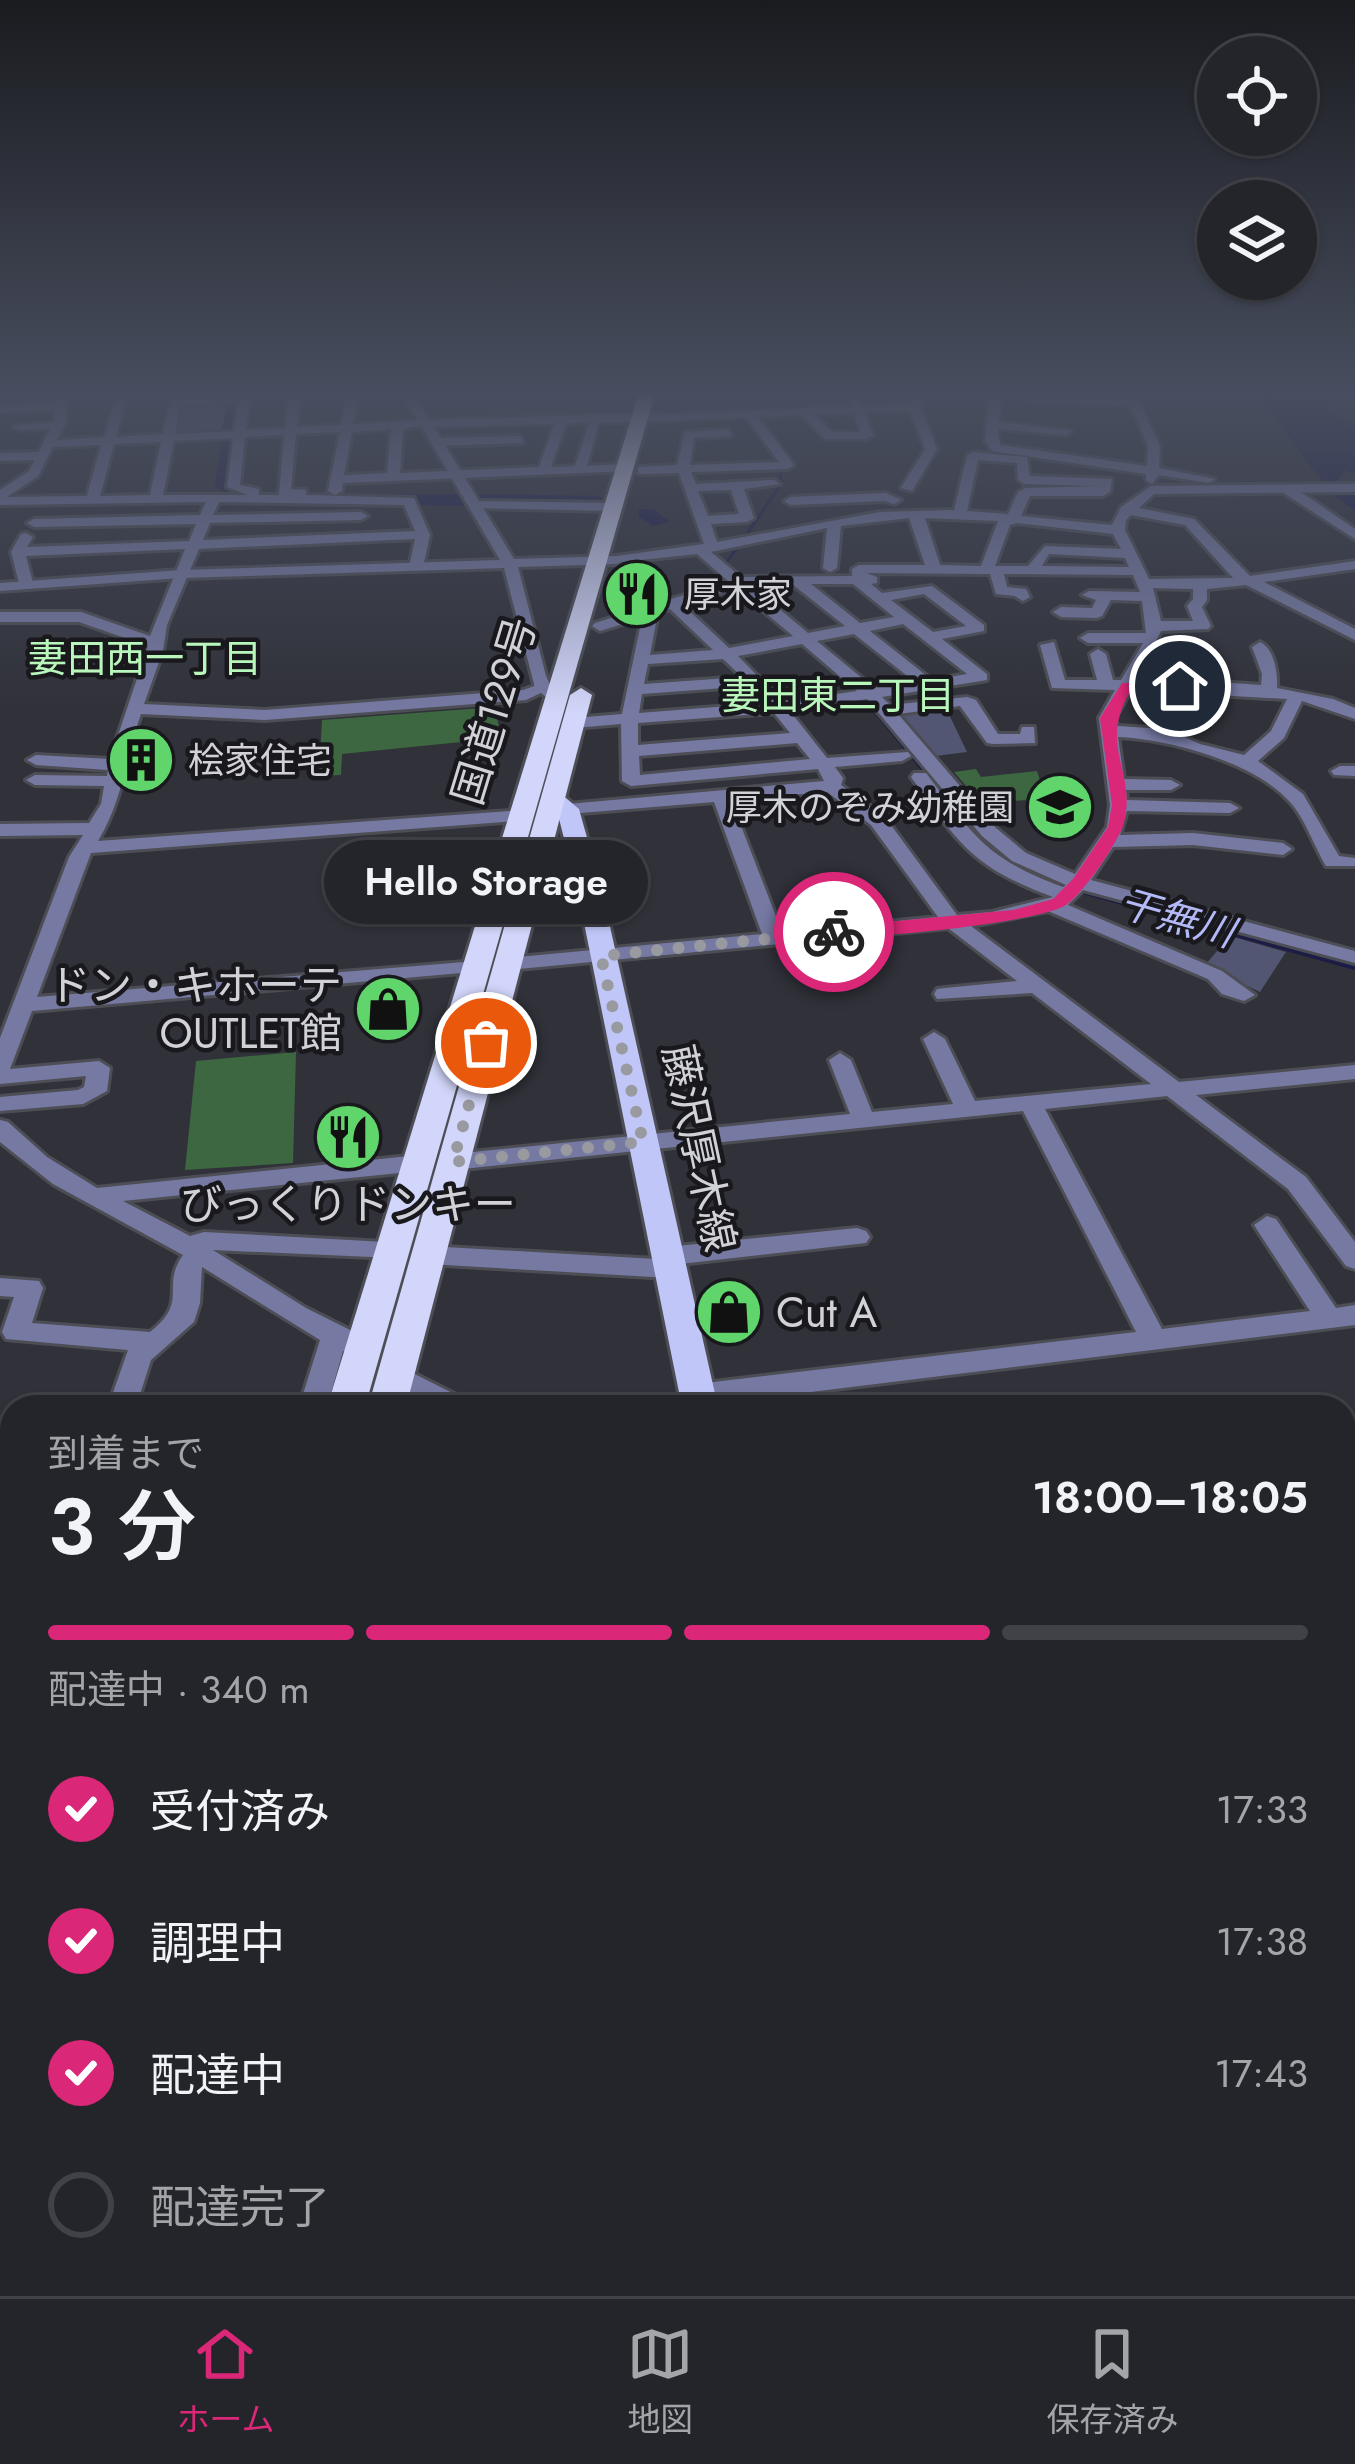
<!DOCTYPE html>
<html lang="ja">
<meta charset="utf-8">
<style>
:root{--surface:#24252b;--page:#2c2d33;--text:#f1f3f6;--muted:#a3a5a9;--line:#414247;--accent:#db2777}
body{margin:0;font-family:Jost,"Noto Sans JP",sans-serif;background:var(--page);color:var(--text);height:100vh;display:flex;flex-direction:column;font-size:45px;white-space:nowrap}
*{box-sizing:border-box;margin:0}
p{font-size:39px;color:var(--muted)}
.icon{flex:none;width:66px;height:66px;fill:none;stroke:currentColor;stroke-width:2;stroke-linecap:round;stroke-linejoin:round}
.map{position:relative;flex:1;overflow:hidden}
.panel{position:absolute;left:0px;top:1395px;width:1356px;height:903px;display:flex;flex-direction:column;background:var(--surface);border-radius:36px 36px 0 0;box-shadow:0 3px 9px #0004,0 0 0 3px var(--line)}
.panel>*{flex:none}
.tools{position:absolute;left:1197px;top:36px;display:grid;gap:24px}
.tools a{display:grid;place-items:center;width:120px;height:120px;border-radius:50%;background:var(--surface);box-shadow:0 3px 9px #0004,0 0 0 3px var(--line);font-size:60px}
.pin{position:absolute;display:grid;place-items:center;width:102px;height:102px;color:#fff;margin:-51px;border:6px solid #fff;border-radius:50%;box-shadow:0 3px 12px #0007}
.courier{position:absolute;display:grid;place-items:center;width:120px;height:120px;margin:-60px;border:9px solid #db2777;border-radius:50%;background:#fff;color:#222;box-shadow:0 3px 15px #0007}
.bubble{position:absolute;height:84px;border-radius:42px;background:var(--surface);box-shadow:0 3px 9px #0004,0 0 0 3px var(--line);font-size:39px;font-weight:600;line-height:84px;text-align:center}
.summary em{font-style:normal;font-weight:600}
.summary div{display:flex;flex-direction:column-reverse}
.summary{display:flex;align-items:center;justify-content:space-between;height:204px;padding:0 48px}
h1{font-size:78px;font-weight:600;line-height:90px}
.bar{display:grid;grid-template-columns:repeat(4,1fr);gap:18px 12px;align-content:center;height:144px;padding:0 48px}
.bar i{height:15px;border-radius:9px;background:var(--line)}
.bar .active{background:var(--accent)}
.bar p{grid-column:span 4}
ol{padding:0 48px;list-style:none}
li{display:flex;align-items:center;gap:36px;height:132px}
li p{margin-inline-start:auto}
li .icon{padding:12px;border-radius:50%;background:var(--accent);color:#fff;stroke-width:4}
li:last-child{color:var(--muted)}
li i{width:66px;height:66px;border:6px solid var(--line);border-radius:50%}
.dock{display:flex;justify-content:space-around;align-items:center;height:168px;border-top:3px solid var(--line);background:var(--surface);font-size:33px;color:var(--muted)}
.dock a{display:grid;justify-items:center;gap:6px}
.dock .active{color:var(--accent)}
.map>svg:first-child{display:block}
.green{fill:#535673}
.water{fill:#1c1c46}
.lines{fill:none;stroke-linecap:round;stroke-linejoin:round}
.stream-far2{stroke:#1c1c46;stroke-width:3}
.stream-far1{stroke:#1c1c46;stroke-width:4.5}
.stream{stroke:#1c1c46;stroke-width:6}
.river{fill:#1c1c46;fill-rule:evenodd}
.building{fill:#3d6740}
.minor-casing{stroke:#4d4e55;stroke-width:6}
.tertiary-casing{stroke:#4d4e55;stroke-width:6}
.primary-casing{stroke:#4d4e55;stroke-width:6}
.trunk-casing{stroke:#4d4e55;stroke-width:6}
.minor{fill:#767aa3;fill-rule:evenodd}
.tertiary{fill:#767aa3;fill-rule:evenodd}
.primary{fill:#c0c6f8;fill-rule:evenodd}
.trunk{fill:#d2d6fa;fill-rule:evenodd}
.route{fill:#db2777}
.done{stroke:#999aa0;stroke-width:12;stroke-dasharray:0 21.6}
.labels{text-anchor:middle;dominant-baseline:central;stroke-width:9;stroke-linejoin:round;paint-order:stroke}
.far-poi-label{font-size:36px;fill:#d1d2d7;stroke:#19191d;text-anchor:start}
.far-neighbourhood-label{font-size:39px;fill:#b9f6bb;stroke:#19191d}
.far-water-label{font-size:39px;font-style:italic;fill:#b2b9f6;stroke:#19191d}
.street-label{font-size:42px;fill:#d1d2d7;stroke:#19191d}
.poi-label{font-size:42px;fill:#d1d2d7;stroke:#19191d;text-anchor:end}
</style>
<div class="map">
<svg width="1355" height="2296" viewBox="0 0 1355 2296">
<rect width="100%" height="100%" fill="#303139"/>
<g class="green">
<polygon points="227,403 221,432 172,434 178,405"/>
<polygon points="945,706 967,752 928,757 896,713"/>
<polygon points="1230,936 1286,952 1260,992 1205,965"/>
</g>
<g class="water">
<path d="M1262,393H1330L1334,412L1355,429V474L1345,470L1336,483L1355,489V511L1322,487H1298L1322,481C1301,456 1283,421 1256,404Z"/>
<polygon points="270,2286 407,2286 423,2296 286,2296"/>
</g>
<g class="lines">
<g class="stream-far2">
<polyline points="1236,393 1260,402"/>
<polyline points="745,416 778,463"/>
<polyline points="745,537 781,484 780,468"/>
<polyline points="696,555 734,586"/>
<polyline points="725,564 741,543"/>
</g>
<polyline class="stream-far1" points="863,696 983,842 1008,862"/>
<polyline class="stream" points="1047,881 1355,967"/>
<g class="river">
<polygon points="228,393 246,393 235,486 225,492 215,486"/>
<polygon points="357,494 461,494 471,500 461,506 364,504 354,498"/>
<polygon points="482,494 598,496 608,502 598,508 475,504 475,496"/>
<polygon points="639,509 653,509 670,522 653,526 639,517"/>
<polygon points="0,2002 12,2007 12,2075 0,2070"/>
</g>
</g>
<g class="building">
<polygon points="495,707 501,738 342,754 341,775 319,776 322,720"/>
<polygon points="140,732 157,735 153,744 161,771 135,771 132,761"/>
<polygon points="976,769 981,777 1037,771 1046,799 981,803 954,772"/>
<polygon points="296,1052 293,1163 185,1170 196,1061"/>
</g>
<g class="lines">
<defs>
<g id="minor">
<path d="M55,393H66V421L57,440L104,437L117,393H128L116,437L163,434L172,393H182L181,399L231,398L237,401L180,406L175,434L234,431L239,393H250L246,430L285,428L290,393H301L297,427L341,425L347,393H358L353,424L427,420L433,424L403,429L400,473L539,467L556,419L562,415L568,419L551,467L575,466L591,418L601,415L587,466L625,464L631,468L629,471L343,483L342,491L335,495L328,491L340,432L296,434L291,489L306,490V495L414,498L430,535L423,567L416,571L409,567L415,539L199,549L167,625L163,651L144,704L265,710L523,690L543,683L551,688L526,700L265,720L141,714C124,762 124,797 98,841L523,810L530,812V820L91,853L37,997L477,961L484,963L487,967L484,971L32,1011L10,1069L99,1061L110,1068L107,1091L83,1104L0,1111V1097L78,1090L84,1087L86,1076L0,1084V1038L69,857L83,835L0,836V824L89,823L101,804L104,786L35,785L26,780L35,775L107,776L108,770L36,765L27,760L36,755L110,759L148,646L79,622H0V612H81L150,636L185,549L26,556L33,583L26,587L19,583L11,552L21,534L26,533L33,537L27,547L189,541L196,524L34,527L27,523L34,519L200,515L206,502L0,505V490L29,471L50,429L19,430L13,426L54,422V410L0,413V407L54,403ZM391,429L387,473L344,475L352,432ZM284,435L279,495H259V489L240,485L245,437ZM233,438L227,487L248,495H163L174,441ZM161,442L150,495L100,496L114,444ZM101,445L87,496L7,497L38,476L53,447ZM219,502L404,505L415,531L203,540L210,523L361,520L368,516L361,512L213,515Z"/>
<path d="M854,393L863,406L911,404L914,393L925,394L921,409L937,449L912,491L901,488L925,449L910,411L865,412L873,435L867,439H825L802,415L758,417L794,465L788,469L691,472L696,484L774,480L780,484L744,489L754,518L747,522L711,524L717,542L880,512L954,510L967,456L973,452L1027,457L1030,476L1112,479L1110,492L1103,496H1030L1021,516L1112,525L1121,507L1151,486L1355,484V492L1154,494L1139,508L1194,519L1250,576L1355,561V569L1264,582L1355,629V640L1246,585L1207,589V600L1202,607L1211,626L1208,629L1161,631L1137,680L1201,681L1195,659L1203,654L1211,659L1218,682L1261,685L1262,674L1252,647L1260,642C1274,648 1278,673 1277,688L1333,699L1355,708V719L1302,701L1284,738L1258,761L1303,794L1339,856L1355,858V866H1326C1314,846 1305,818 1289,801C1254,762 1168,739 1118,737L1124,779L1171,780L1180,785L1171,790H1126L1127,800L1230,803L1239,808L1230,813L1127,811L1120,835L1193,833L1283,843L1292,849L1283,855L1193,845L1113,847L1091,880L1355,951V963L1083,890L1068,905L1222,971L1255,995L1244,1001L1222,994L1208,979L1048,911L971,926L1179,1082L1355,1065V1079L1196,1095L1306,1177L1355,1242V1269L1346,1266L1288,1189L1167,1096L1045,1109L1162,1329L1310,1311L1254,1225L1267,1216L1276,1219L1336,1308L1355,1305V1325L697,1406L687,1402L683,1395L687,1388L697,1384L1136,1332L1023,1111L453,1170L441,1162L453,1154L850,1114L829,1060L840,1053L851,1060L872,1112L953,1104L923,1039L934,1032L945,1039L975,1101L1151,1084L1032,993L937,999L934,994L937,989L945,988L1017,981L948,928L507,970L497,964L507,958L762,934L714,802L568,814L559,809L568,804L824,781L818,769L631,786L622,781L621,724L574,728L566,723L574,718L622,714L642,618L600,631L592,626L595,623L728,581L697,554L612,563L610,560L617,556L704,544L679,473L642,474L638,473V467L677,465L685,432L728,429L732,436L694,438L690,465L779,462L746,417L657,421L653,415L852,406L848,396ZM854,413L860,432H832L815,414ZM978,460L1017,463L1018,480L1024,484L1099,486L1025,488L1018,492L1008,514L967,511ZM731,490L739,514L708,516L698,491ZM1131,515L1185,525L1233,578L1149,579L1125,530L1126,520ZM909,518L925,565H859L852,569V576L741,577L711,552L827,528L823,568L830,572L837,568L841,526ZM925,518L998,521L981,566L940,565ZM1017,523L1113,534L1121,549L1045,546L1028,566H995L1010,525ZM1049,554L1125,558L1129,567L1042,566ZM867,573L990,574L996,594L1015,596L1023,601L1030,597L1026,589L1007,587L1004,574L1133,575L1140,592L1089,591L1082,595L1096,600L1092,608L1061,607L1053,612L1061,617L1097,618L1102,616L1111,600L1142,601L1146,633H1088L1080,638L1088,643H1143L1121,680H1113L1106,654L1098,649L1090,654L1097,680H1065L1054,642L1040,645L1052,688L1115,690L1099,718L1110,805L1107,827L1075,874L1026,853L996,828L898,714L960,706L987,743L993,744L1035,743L1034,727H1022L1020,734H998L976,700L967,697L890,705L882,697L987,680V674L942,639L984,631V625L932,586L882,593L871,584L877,583V577ZM750,584H792L845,626L808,633ZM811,584H853L894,617L860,623ZM736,588L793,636L729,648L683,605ZM1153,588L1193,589V599L1187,606L1193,621H1161ZM924,594L966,626L933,632L891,600ZM670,609L713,650L650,655L658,613ZM903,624L967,674L932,680L870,631ZM854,634L915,682L874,688L817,641ZM802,644L857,691L783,702L738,656ZM723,659L742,677L644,684L648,664ZM751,686L767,703L639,713L642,694ZM1131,690L1287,699L1271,731L1244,755L1200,744L1166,729L1117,726L1115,718ZM867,699L982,836L1012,861L1066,885L1063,887C985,858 975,837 926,773H914L911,777C960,845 972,867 1053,897L992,912L957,915L885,817L841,785L843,778L835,767L902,761L911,756L908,752L827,758L790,711ZM774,713L790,733L638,745V723ZM797,743L810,759L640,775L639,756ZM827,792L871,825L938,917L782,932L731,800Z"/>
<polygon points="989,393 1001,393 999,422 1072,431 1066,435 998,429 1000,445 1147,466 1148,446 1130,405 1036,403 1030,400 1036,397 1127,398 1125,393 1135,393 1160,446 1159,468 1215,479 1209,483 1159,475 1152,484 1146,480 1146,474 992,451 985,441"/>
<polygon points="520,436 524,443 436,446 430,442 436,438"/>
<polygon points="886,493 901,500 894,504 885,501 791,505 784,501 791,497"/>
<polygon points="475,501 614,503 621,507 614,511 470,508 468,505"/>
<polygon points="1340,766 1355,766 1355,776 1334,775 1331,771"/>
<path d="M0,1120L8,1122L47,1157L97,1188L419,1155L428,1157L431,1163L428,1169L419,1171L123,1201L190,1236L204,1232L403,1243L407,1249L403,1255L394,1258L213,1250L306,1308L374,1342L378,1349L374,1356L364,1359L343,1351L327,1407H299L320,1340L202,1267L200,1303L194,1322L151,1360L136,1407H108L128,1350L6,1339L2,1332L14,1297L0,1296V1278L39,1281L43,1288L32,1323L150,1332C190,1301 160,1287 183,1255L53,1184L0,1142Z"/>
<polygon points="857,1228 866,1231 870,1237 866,1243 680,1264 683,1269 679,1275 670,1278 428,1264 419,1261 415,1255 419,1249 428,1246 656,1259 658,1250 667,1247"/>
<polygon points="395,1364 464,1399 468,1407 431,1407 385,1381 381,1374 385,1367"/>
<polygon points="1355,1645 1355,1673 1344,1675 1344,1647"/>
<polygon points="0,1656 12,1661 12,1714 0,1709"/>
<polygon points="1344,1705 1355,1709 1355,1757 1344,1753"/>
<polygon points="1355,1764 1355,1796 1344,1798 1344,1766"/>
<polygon points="0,2199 12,2204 12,2255 0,2250"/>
<polygon points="12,2268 12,2286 42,2286 39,2296 0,2296 5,2271"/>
<polygon points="914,2286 975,2286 980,2296 919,2296"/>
<rect x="1023" y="2286" width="44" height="10"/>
</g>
<g id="tertiary">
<polygon points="402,393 412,393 429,420 657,413 663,417 657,421 434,427 514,559 617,556 624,560 617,564 518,567 546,676 550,685 565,698 563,701 551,701 535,688 504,568 181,578 0,591 0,583 181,570 500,560"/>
<polygon points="0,453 39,452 45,456 39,460 0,461"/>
<polygon points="1282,486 1292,486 1355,529 1355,539 1282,492"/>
</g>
<g id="primary">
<path d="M554,788L579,809L602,891L718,1407H682L583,918C552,887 518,909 492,887L504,880L577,889L557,811L543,795Z"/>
<polygon points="863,2286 917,2286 920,2296 866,2296"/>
</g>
<g id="trunk">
<polygon points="639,393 655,393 365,1407 327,1407"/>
<polygon points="581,688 592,695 406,1407 368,1407 570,695"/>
<polygon points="56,2286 116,2286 113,2296 53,2296"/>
<polygon points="116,2286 176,2286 173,2296 113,2296"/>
</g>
</defs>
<use href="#minor" class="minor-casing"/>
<use href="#tertiary" class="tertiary-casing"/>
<use href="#primary" class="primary-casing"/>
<use href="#trunk" class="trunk-casing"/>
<use href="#minor" class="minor"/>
<use href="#tertiary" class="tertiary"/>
<use href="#primary" class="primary"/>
<use href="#trunk" class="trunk"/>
</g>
<linearGradient id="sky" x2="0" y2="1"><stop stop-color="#1a1b1f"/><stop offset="0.55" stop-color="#484e5f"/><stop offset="1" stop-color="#484e5f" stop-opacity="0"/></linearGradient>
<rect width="1355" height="714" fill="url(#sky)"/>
<path class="route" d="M1180,682L1185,689L1131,690C1097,747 1137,770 1124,823C1119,841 1083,894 1066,905C1037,923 865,940 829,936L826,932L834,927L1013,910L1053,899L1073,879L1108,827L1112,805L1100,718L1122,683Z"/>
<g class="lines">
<polyline class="done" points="486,1043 453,1162 643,1142 601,956 834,932"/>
</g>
<defs>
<symbol id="restaurant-disc" viewBox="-11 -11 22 22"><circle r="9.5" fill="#5fd56b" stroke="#19191d"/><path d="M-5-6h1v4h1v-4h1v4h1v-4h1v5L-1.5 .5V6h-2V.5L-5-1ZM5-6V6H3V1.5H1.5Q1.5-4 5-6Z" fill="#111"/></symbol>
<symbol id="building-disc" viewBox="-11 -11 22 22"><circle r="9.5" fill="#5fd56b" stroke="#19191d"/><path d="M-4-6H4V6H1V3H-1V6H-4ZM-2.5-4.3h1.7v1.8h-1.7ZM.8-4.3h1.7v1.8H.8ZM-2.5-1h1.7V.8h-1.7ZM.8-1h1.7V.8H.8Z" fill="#111"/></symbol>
<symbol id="school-disc" viewBox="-11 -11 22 22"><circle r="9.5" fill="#5fd56b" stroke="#19191d"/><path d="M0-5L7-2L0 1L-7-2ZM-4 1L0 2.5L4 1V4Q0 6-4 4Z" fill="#111"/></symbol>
<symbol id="shop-disc" viewBox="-11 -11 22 22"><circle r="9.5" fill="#5fd56b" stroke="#19191d"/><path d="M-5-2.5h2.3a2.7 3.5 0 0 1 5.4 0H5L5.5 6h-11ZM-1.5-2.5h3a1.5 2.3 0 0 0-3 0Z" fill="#111"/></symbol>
</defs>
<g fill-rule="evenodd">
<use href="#restaurant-disc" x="599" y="556" width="76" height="76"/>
<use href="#building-disc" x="103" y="722" width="76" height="76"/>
<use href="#school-disc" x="1022" y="769" width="76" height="76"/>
<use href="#shop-disc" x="350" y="971" width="76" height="76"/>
<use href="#restaurant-disc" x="310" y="1099" width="76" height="76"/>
<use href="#shop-disc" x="691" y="1274" width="76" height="76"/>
</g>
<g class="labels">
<g class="far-poi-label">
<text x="684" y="594">厚木家</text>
<text x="188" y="760">桧家住宅</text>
<text x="1014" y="807" text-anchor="end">厚木のぞみ幼稚園</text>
</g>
<g class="far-neighbourhood-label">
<text x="145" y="658">妻田西一丁目</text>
<text x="838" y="695">妻田東二丁目</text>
</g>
<g class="far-water-label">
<text transform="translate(1177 918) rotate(16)">干無川</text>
</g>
<g class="street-label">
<text transform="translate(494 711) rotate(-73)">国道129号</text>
<text transform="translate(699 1148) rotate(78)">藤沢厚木線</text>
</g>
<g class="poi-label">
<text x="342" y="985">ドン・キホーテ<tspan x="342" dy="48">OUTLET館</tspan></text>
<text x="348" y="1204" text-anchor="middle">びっくりドンキー</text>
<text x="776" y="1312" text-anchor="start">Cut A</text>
</g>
</g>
</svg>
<div class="tools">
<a><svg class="icon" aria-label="locate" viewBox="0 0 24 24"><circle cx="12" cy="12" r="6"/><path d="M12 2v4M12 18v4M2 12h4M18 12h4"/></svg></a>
<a><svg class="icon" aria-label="layers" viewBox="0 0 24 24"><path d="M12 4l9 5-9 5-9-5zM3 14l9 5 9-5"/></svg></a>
</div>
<div class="pin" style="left:486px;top:1043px;background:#ea580c"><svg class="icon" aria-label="bag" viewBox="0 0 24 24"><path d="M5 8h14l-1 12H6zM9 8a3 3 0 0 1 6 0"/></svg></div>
<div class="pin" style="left:1180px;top:686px;background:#1f2937"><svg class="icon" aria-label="home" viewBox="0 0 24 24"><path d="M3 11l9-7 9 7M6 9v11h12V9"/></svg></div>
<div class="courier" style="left:834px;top:932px"><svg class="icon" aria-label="bike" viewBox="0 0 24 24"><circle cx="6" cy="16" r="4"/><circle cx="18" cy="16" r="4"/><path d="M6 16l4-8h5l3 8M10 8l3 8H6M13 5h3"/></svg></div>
<div class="bubble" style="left:324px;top:840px;width:324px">Hello Storage</div>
<section class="panel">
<div class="summary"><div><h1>3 分</h1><p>到着まで</p></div><em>18:00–18:05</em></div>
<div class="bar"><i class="active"></i><i class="active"></i><i class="active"></i><i></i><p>配達中 · 340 m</p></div>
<ol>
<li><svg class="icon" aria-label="check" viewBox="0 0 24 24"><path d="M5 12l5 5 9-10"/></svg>受付済み<p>17:33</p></li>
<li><svg class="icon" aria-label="check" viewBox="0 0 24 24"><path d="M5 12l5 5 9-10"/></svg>調理中<p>17:38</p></li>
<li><svg class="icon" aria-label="check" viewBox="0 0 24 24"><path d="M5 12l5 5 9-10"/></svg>配達中<p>17:43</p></li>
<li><i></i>配達完了</li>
</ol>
</section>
</div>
<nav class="dock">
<a class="active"><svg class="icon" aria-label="home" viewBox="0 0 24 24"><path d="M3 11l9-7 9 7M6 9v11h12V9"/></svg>ホーム</a>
<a><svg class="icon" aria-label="map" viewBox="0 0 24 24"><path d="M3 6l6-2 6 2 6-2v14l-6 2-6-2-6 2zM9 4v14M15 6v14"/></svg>地図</a>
<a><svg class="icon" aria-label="saved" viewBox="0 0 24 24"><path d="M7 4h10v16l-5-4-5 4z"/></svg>保存済み</a>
</nav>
